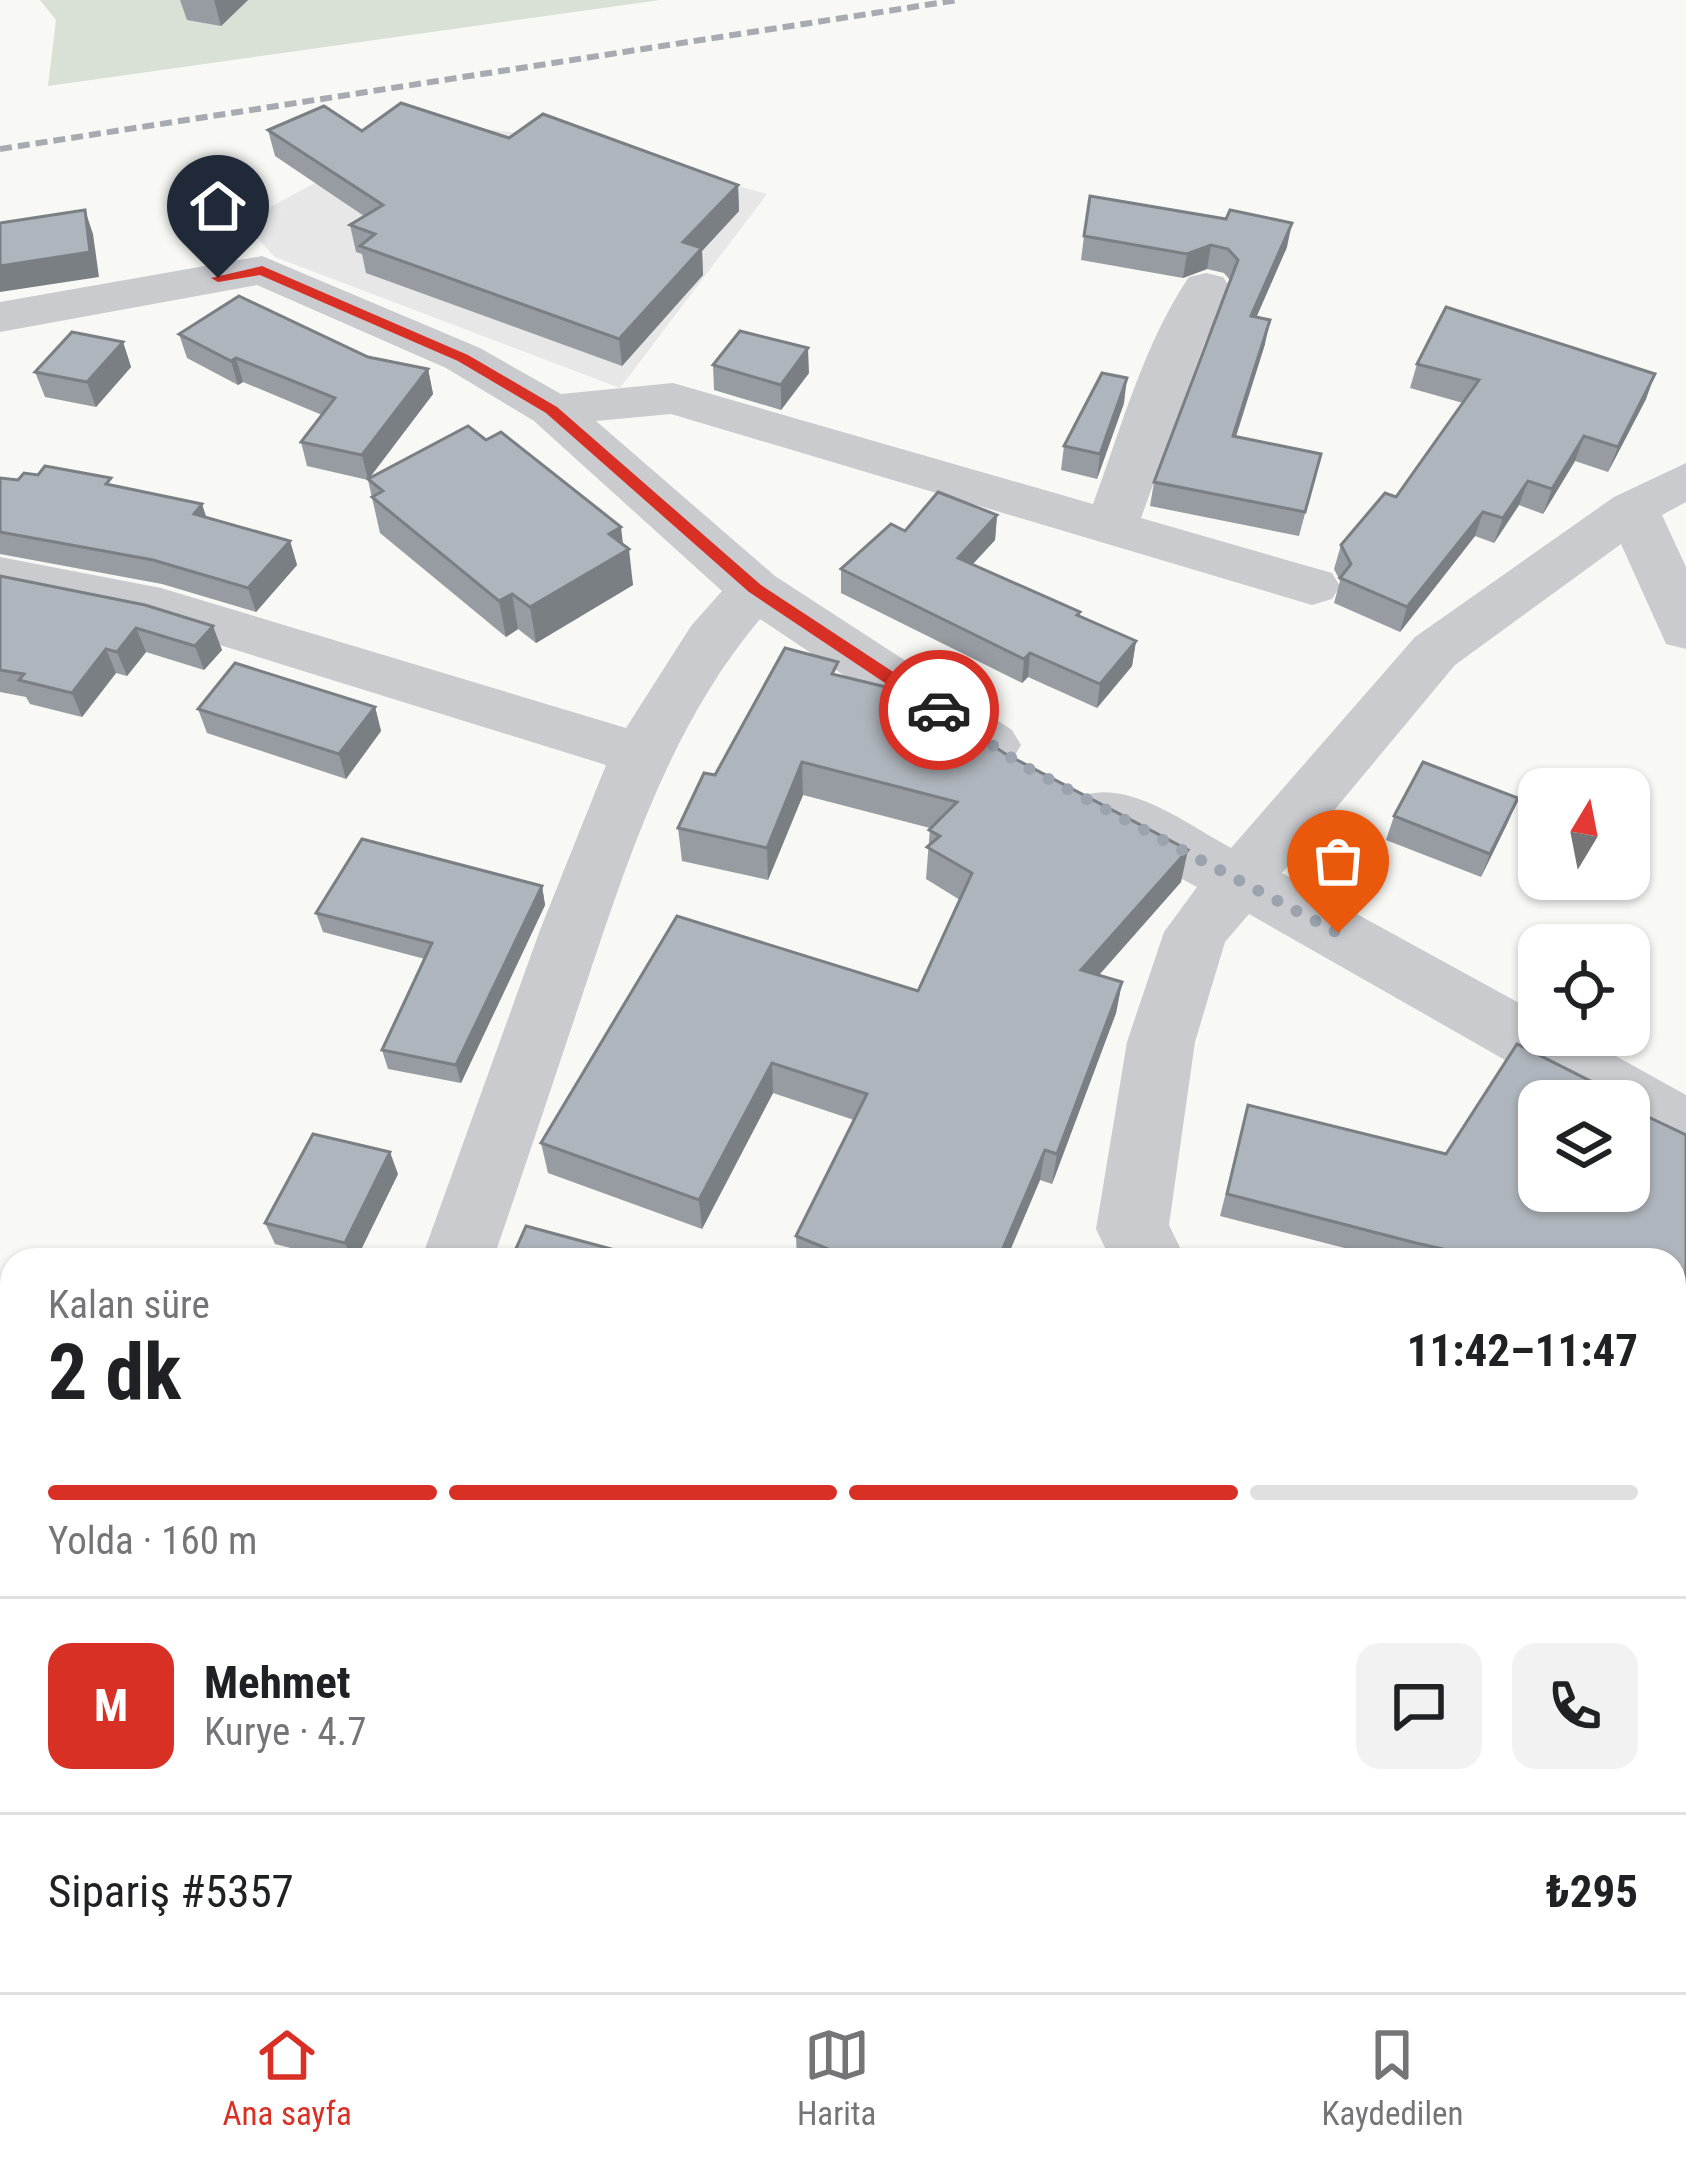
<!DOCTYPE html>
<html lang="tr">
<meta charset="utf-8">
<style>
:root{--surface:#fff;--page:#f2f2f2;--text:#202124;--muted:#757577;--line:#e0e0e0;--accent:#d93025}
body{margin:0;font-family:"Roboto Condensed",sans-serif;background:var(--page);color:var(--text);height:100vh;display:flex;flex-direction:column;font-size:45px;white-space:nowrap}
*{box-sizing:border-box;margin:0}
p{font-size:39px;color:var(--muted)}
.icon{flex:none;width:66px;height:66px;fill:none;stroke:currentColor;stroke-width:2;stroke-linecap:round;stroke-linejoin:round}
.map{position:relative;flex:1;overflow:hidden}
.panel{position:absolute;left:0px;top:1248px;width:1686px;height:744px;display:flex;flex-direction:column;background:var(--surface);border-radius:36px 36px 0 0;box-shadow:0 3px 9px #0004}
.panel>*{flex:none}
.needle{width:78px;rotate:10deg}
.tools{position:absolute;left:1518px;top:768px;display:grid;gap:24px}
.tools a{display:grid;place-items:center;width:132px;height:132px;border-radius:24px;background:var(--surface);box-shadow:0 3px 9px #0004;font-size:60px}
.pin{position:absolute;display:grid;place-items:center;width:102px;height:102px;color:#fff;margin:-123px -51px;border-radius:50% 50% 50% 0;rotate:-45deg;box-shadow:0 0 12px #0007}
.pin .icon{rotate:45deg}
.courier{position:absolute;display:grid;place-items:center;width:120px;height:120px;margin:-60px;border:9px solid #d93025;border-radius:50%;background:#fff;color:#222;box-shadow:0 3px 15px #0007}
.overview em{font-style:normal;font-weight:700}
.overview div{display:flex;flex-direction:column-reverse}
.overview{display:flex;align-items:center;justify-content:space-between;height:204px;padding:0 48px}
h1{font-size:78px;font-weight:700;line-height:90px}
.bar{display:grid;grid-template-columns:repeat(4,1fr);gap:18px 12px;align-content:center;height:144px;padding:0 48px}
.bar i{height:15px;border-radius:9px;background:var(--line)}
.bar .selected{background:var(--accent)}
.bar p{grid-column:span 4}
.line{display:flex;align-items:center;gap:30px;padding:0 48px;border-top:3px solid var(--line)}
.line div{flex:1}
.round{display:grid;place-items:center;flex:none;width:126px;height:126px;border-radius:24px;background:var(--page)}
.tab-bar{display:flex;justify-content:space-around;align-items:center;height:168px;border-top:3px solid var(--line);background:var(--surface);font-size:33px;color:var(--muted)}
.tab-bar a{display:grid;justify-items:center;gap:6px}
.tab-bar .selected{color:var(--accent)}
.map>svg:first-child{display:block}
.built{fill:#e6e7e6}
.green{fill:#d9e0d6}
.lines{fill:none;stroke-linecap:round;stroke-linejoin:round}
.minor{fill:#c9cbcf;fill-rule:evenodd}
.rail{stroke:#a6abb2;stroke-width:6;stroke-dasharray:12 6;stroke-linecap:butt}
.wall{fill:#969ca2}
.shaded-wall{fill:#7a7f84}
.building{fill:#afb5bc;stroke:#7a7f84;stroke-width:3;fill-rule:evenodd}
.route{fill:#d93025}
.done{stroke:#9aa3ae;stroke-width:12;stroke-dasharray:0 21.6}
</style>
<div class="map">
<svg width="1686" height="1992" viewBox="0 0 1686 1992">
<rect width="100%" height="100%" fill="#f8f8f5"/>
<polygon class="built" points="411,120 577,140 767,194 620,388 275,257 242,222 364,157"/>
<polygon class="green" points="40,0 660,0 48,86 56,20"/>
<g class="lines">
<g class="minor">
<path d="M262,256L480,348L561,394L673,383L1093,504C1121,429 1144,343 1189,277L1206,273L1223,277L1230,287L1204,344L1141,518L1332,573L1340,586L1332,599L1312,605L671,414L596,421L775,576L1012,730L1021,745L1012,760L991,766L970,760L760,619C670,726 628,859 584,990C554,1080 524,1170 493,1260H421L540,930L606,765L155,625L0,593V557L161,588L626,728L691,626L722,591L534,421L446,368L257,285L0,332V302Z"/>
<path d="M1686,463V502L1662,515L1686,567V649L1666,644L1621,544L1455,665L1282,873L1539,1014V1035H1578L1686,1095V1158L1629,1131V1101H1577L1249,914L1225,942L1195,1042L1169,1225L1186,1260H1111L1096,1229L1127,1042L1164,932L1197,887L1085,827L1076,811L1085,795C1132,781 1190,826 1231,848L1415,637L1614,497Z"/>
<polygon points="1674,1370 1686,1373 1686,1445 1674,1442"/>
<polygon points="0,1396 12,1400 12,1473 0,1469"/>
<polygon points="1674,1891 1686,1892 1686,1982 1671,1980"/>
<polygon points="221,1980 313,1980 312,1992 220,1992"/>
</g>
<polyline class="rail" points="0,149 958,0"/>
</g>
<g class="wall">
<polygon points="180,0 248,0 221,26 187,20"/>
<polygon points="268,130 362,131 509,138 738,185 739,211 702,251 703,275 622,366 366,273 362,254 356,252 350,225 364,216 275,156"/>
<polygon points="1084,236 1287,247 1256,317 1265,344 1236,437 1321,454 1299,536 1150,506 1154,482 1230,280 1224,273 1207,269 1183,278 1081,260"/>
<polygon points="179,334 368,357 428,369 433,394 368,479 623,544 633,585 536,643 518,629 506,637 380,533 368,480 307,466 301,442 322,415 243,382 238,385 187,358"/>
<polygon points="123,342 131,367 96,407 45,397 35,372"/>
<polygon points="1417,364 1646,399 1608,472 1575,461 1543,514 1519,505 1494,543 1475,536 1400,632 1334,603 1340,581 1334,569 1341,545 1396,497 1463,403 1410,388"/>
<polygon points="713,365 809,373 781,410 714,390"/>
<polygon points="1124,403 1097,479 1061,470 1064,446"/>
<polygon points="0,478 113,485 206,517 290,541 297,565 256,612 162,584 0,554"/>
<polygon points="997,515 995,540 973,564 1080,612 1079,616 1136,641 1132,666 1097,708 1028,677 1022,683 841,593 841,569 905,531"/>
<polygon points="0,576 222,650 204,670 146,652 127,676 116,673 82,717 30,704 26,697 0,692"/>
<polygon points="838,676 1181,882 1099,975 1122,982 1116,1013 1052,1184 1040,1180 1006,1260 797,1260 796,1236 854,1120 773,1093 702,1229 548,1173 541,1143 918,991 960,900 926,879 930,828 803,795 768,880 682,861 678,828 715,775"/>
<polygon points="375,707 381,731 346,779 207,733 198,709"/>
<polygon points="1394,816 1508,822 1481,877 1386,840"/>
<polygon points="542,886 545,905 461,1083 388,1069 382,1050 425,959 323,932 316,913"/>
<polygon points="1248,1105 1446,1154 1640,1113 1686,1135 1686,1338 1674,1336 1674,1260 1391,1260 1220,1216"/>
<polygon points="398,1174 356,1260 338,1260 275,1244 265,1223"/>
<polygon points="1674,1467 1686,1471 1686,1838 1674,1836"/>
<polygon points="1256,1980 1348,1992 1248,1992 1248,1989"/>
</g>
<g class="shaded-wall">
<polygon points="214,0 248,0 221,26"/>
<polygon points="738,185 739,211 702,251 703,275 622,366 619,339 683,242"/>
<polygon points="85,210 93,234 99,277 0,292 0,266"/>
<polygon points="1292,223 1287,247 1246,341 1251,316"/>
<polygon points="1211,245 1207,269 1183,278 1187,254"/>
<polygon points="1270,320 1265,344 1228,460 1233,436"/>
<polygon points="123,342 131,367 96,407 87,382"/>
<polygon points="808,348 809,373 781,410 781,385"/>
<polygon points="236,358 243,382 238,385 231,361"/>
<polygon points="428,369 433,394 368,480 362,455"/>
<polygon points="1655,374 1646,399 1608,472 1618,447"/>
<polygon points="1127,378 1124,403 1097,479 1100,454"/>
<polygon points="1584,436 1575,461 1543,514 1552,489"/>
<polygon points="1528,481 1519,505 1494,543 1503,518"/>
<polygon points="202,504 210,528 194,514"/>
<polygon points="1483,512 1475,536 1400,632 1407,607"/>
<polygon points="997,515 995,540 956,582 958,558"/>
<polygon points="621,527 624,552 629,549 633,585 536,643 530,607 609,534"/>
<polygon points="290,541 297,565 256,612 248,588"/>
<polygon points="512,594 518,629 506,637 499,601"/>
<polygon points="213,626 222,650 204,670 195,646"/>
<polygon points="136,628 146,652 127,676 117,652"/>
<polygon points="1136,641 1132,666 1097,708 1100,684"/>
<polygon points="106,649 116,673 82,717 72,693"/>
<polygon points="1030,653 1028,677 1022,683 1024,659"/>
<polygon points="375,707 381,731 346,779 339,754"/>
<polygon points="802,762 803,795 768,880 767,848"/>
<polygon points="1518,798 1508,822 1481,877 1490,854"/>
<polygon points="1188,850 1181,882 1076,1001 1081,970"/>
<polygon points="542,886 545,905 461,1083 456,1065"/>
<polygon points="1122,982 1116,1013 1052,1184 1057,1154"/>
<polygon points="772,1063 773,1093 702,1229 699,1200"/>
<polygon points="1045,1150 1040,1180 1006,1260 998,1260"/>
<polygon points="390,1152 398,1174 356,1260 352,1260 345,1243"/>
<polygon points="106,1980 138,1980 135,1992 103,1992"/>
</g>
<g class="building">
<polygon points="401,103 509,138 543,114 738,185 683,242 702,248 619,339 360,246 375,234 350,225 383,205 268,130 324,106 362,131"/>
<polygon points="1090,196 1226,219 1230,210 1292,223 1251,316 1270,320 1233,436 1321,454 1305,512 1154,482 1238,260 1228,249 1211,245 1187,254 1084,236"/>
<polygon points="85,210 90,252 0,266 0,223"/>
<polygon points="239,296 368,357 428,369 362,455 301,442 335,398 236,358 231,361 179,334"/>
<polygon points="1446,307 1655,374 1618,447 1584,436 1552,489 1528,481 1503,518 1483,512 1407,607 1340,578 1351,564 1341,545 1385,493 1396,497 1479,380 1417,364"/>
<polygon points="740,331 808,348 781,385 713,365"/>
<polygon points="72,332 123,342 87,382 35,372"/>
<polygon points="1102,373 1127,378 1100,454 1064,446"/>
<polygon points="468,426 486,440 501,432 621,527 609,534 629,549 530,607 512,594 499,601 372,497 383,491 368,479"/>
<polygon points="45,466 111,478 106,484 202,504 194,514 290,541 248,588 153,560 0,532 0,478 18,480 24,473 38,475"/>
<polygon points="938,492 997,515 958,558 1080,612 1077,615 1136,641 1100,684 1030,653 1024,659 841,569 891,524 905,531"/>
<polygon points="0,576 145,605 213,626 195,646 136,628 117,652 106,649 72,693 19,680 24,674 0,670"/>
<polygon points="785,648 838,662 832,674 915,694 1004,753 1188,850 1081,970 1122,982 1057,1154 1045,1150 998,1260 855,1260 796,1236 867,1094 772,1063 699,1200 541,1143 677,916 918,991 972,873 927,847 940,836 929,830 957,802 802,762 767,848 678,828 704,773 715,775"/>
<polygon points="235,663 375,707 339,754 198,709"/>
<polygon points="1423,762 1518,798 1490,854 1394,816"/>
<polygon points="362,839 542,886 456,1065 382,1050 432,943 316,913"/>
<path d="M1517,1044L1638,1105L1640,1113L1686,1135V1315L1674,1313V1260H1492L1416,1243L1227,1194L1248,1105L1446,1154ZM1539,1101H1629V1191H1539Z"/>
<polygon points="313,1134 390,1152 345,1243 265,1223"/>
<polygon points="526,1226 626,1253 623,1260 511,1260"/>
<polygon points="1674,1467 1686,1471 1686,1821 1674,1819"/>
<polygon points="0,1615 12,1616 12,1980 106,1980 103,1992 0,1992"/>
<polygon points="1257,1980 1261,1980 1348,1992 1257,1992"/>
</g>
<polygon class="route" points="262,266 468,355 557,407 761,585 945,706 945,715 933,715 749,592 546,413 458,361 260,275 218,282 211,278"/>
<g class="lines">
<polyline class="done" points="939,710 1024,766 1338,933"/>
</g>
</svg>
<div class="tools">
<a><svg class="needle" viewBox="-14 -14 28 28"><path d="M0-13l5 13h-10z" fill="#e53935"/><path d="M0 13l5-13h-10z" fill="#757577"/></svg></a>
<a><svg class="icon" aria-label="locate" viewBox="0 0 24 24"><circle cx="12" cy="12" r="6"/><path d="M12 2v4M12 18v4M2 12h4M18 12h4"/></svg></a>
<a><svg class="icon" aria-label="layers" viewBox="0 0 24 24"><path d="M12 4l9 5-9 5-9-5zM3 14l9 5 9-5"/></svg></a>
</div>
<div class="pin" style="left:1338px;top:933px;background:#ea580c"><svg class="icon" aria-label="bag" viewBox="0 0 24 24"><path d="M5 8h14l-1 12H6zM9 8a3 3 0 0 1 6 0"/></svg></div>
<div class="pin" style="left:218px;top:278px;background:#1f2937"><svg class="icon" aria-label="home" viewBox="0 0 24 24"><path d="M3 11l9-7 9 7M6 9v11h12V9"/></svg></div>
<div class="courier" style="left:939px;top:710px"><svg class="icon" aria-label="car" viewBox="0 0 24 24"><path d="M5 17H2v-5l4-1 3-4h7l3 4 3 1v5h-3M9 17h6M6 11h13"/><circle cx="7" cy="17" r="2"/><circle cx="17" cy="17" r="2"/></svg></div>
<section class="panel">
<div class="overview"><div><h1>2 dk</h1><p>Kalan süre</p></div><em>11:42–11:47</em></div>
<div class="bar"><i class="selected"></i><i class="selected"></i><i class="selected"></i><i></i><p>Yolda · 160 m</p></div>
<div class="line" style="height:216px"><b class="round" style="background:var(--accent);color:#fff">M</b><div><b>Mehmet</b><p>Kurye · 4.7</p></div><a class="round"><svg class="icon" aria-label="chat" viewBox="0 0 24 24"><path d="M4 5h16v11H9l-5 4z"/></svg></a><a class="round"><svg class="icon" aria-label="phone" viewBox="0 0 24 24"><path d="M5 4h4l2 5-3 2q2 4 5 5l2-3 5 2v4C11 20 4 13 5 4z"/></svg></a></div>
<div class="line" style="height:156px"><div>Sipariş #5357</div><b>₺295</b></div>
</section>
</div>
<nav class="tab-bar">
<a class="selected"><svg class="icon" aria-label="home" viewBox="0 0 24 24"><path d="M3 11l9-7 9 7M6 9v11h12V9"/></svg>Ana sayfa</a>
<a><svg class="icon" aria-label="map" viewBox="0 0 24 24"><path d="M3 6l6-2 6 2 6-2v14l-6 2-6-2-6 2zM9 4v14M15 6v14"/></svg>Harita</a>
<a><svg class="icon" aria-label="saved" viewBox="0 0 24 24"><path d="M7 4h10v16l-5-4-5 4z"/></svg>Kaydedilen</a>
</nav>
